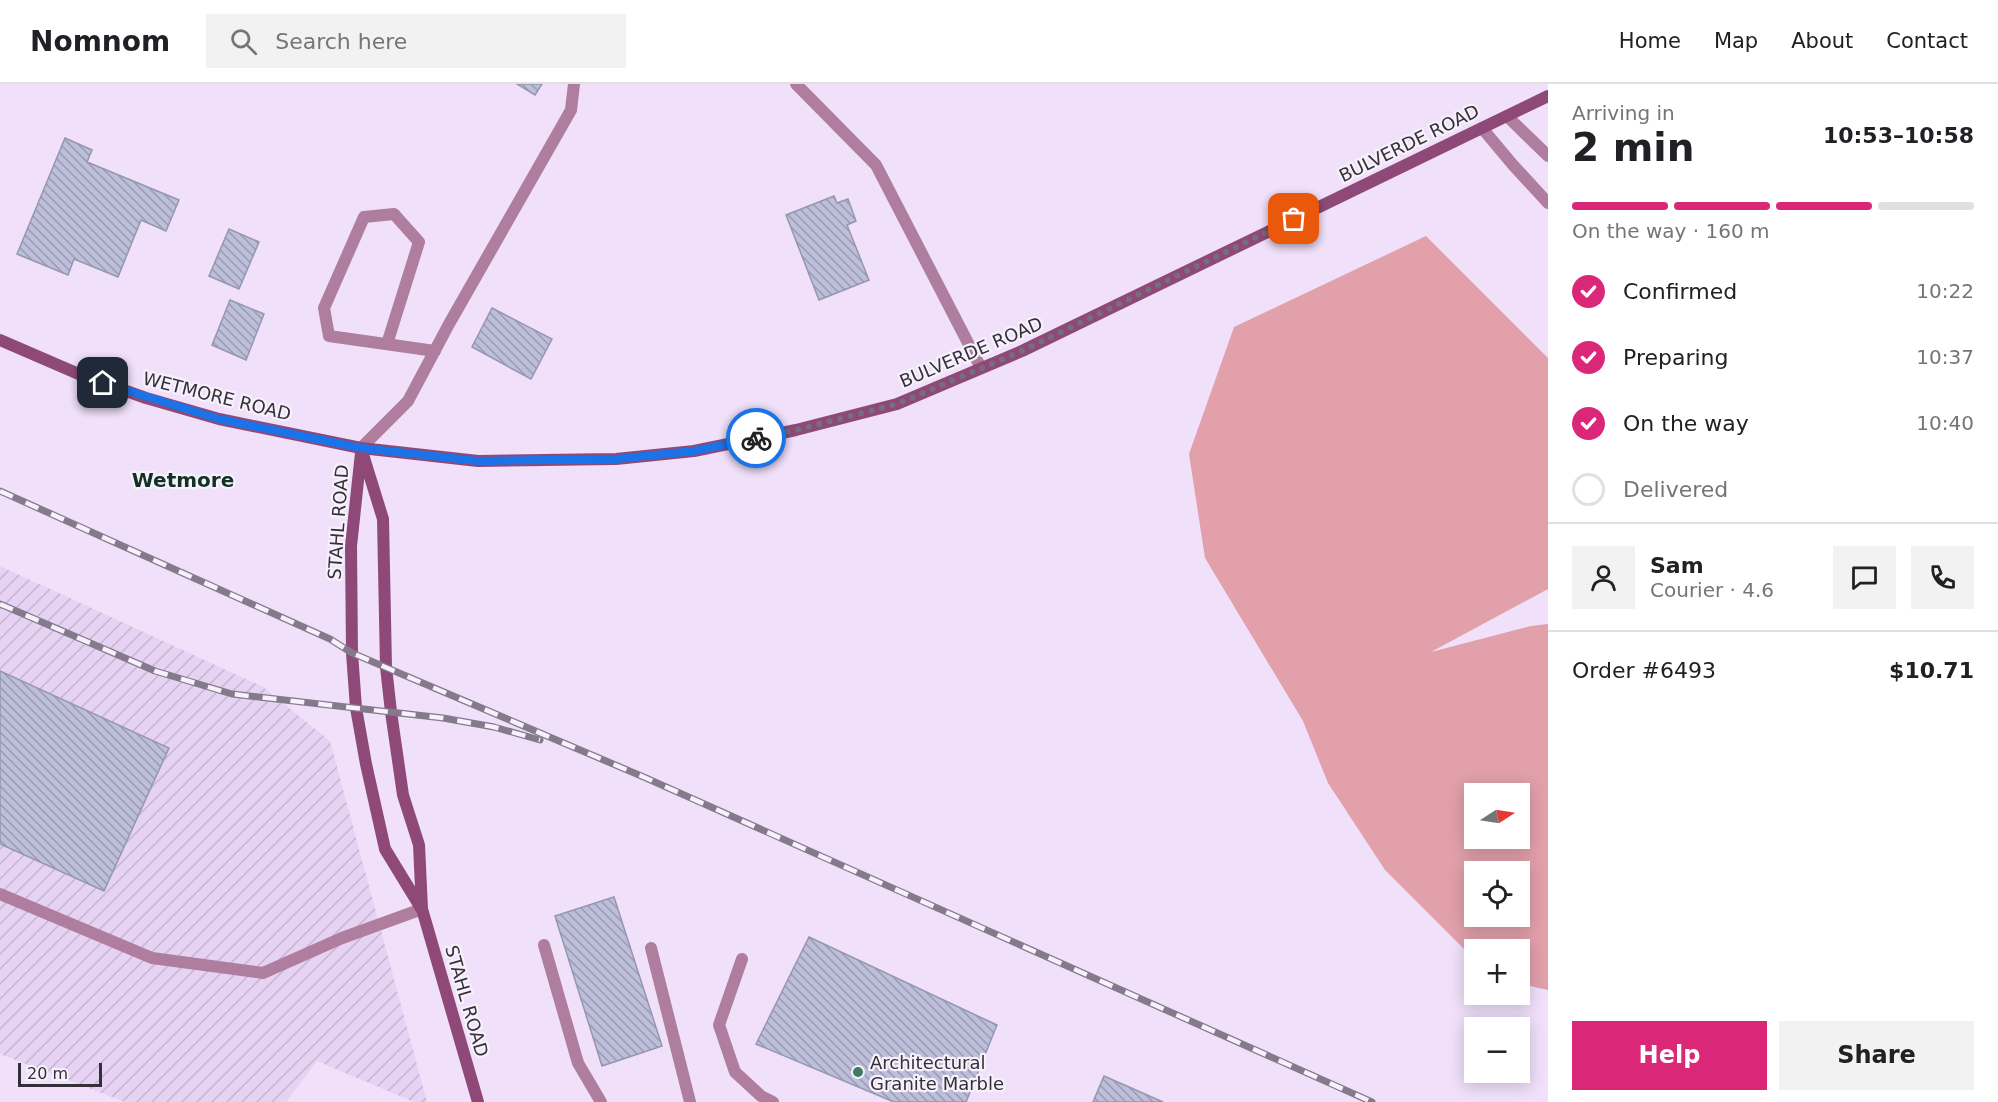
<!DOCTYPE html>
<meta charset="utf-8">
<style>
:root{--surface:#fff;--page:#f2f2f2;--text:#202124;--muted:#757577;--line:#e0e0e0;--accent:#db2777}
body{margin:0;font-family:"DejaVu Sans",sans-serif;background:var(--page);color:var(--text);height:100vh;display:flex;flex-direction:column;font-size:22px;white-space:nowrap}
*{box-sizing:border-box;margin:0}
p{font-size:20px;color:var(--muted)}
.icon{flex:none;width:33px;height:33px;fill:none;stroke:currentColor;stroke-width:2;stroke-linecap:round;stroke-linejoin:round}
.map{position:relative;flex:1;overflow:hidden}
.details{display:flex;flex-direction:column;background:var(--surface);width:450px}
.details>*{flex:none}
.needle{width:39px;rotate:78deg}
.tools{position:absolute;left:1464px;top:699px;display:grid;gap:12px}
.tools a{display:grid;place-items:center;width:66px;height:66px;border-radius:0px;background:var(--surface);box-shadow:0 3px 15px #0003;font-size:30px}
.scale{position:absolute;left:18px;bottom:15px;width:84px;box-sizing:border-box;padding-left:6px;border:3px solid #352f39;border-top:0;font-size:16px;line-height:21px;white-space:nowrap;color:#352f39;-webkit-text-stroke:4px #f7f1fc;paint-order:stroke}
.pin{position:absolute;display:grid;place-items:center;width:51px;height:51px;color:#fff;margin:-26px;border-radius:12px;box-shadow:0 3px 9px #0006}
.courier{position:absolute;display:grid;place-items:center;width:60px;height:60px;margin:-30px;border:4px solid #1a73e8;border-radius:50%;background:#fff;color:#222;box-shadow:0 2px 8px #0007}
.overview em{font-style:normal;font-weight:700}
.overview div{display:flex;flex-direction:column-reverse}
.overview{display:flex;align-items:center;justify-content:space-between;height:102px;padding:0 24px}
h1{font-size:39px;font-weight:700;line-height:45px}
.bar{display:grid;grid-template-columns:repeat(4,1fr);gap:9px 6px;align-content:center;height:72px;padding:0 24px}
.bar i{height:8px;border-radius:4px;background:var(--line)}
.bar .selected{background:var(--accent)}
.bar p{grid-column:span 4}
.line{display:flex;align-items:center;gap:15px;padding:0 24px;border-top:2px solid var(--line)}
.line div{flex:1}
.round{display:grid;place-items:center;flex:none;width:63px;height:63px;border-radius:0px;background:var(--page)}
ol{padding:0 24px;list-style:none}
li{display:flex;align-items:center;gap:18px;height:66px}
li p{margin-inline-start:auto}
li .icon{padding:6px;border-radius:50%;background:var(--accent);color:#fff;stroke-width:4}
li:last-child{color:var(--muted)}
li i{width:33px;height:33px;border:3px solid var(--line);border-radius:50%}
.primary-button{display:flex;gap:12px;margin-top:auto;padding:12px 24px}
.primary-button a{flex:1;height:69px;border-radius:0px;background:var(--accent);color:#fff;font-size:24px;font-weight:700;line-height:69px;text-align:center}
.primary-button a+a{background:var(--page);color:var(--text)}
header{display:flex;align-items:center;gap:36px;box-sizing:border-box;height:84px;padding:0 30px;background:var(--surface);border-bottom:2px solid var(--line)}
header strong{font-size:28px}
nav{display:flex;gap:33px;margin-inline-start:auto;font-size:21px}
.search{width:420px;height:54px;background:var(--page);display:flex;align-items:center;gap:15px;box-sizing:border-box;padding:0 21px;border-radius:0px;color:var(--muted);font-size:22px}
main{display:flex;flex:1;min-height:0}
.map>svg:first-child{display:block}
.industrial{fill:url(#industrial-furrows)}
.garden{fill:#e1a0aa;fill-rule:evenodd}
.building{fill:url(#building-back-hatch);stroke:#9596b0;stroke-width:1.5}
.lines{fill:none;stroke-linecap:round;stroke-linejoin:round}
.lane{stroke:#af7d9d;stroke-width:12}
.secondary{stroke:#8f4979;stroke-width:12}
.rail-casing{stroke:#847a8b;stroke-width:7}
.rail{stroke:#f7f1fc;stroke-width:4.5;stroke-dasharray:14;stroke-linecap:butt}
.done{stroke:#766d7d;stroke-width:6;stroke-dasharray:0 10.8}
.route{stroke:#1a73e8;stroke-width:8}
.poi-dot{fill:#3e7b67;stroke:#f7f1fc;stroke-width:2}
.labels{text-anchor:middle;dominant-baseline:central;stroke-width:4.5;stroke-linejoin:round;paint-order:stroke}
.street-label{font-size:18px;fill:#352f39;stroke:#f7f1fc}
.poi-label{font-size:18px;fill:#352f39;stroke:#f7f1fc;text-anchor:start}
.neighbourhood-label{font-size:20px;font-weight:bold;fill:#123026;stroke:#f7f1fc}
</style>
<header>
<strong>Nomnom</strong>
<div class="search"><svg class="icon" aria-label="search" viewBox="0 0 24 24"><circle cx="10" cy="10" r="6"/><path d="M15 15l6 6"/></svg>Search here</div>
<nav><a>Home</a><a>Map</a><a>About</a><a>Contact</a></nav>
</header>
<main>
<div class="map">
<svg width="1548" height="1018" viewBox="0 0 1548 1018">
<defs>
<pattern id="industrial-furrows" width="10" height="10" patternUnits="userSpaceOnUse" patternTransform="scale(1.5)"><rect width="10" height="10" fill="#e6d2f3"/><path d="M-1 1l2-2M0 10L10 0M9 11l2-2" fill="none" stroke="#c6b5d1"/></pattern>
<pattern id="building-back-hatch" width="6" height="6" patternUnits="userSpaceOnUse" patternTransform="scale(1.5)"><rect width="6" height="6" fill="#bdbed9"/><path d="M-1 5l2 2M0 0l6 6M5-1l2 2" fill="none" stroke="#9a9bb1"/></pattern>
</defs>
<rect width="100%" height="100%" fill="#f0e0fa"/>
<polygon class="industrial" points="0,482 263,603 330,657 427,1018 414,1018 317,977 286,1018 125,1018 0,970"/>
<path class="garden" d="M1426,152L1548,274V505L1431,568L1531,542L1548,540V906L1520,900V866H1474V875L1385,786L1328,699L1303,637L1205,474L1189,370L1234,243ZM1474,710H1520V754H1474ZM1474,788H1520V832H1474Z"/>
<g class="building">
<polygon points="517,0 542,0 535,11"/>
<polygon points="65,54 92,66 87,78 179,116 166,147 141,136 118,193 74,175 68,191 17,170"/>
<polygon points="834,112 837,119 848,115 856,137 847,141 869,196 819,216 786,131"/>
<polygon points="229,145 259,158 239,205 209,192"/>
<polygon points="230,216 264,230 246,276 212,261"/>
<polygon points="492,224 552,255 531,295 472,263"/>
<polygon points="0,587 169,664 104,807 0,760"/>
<polygon points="614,813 662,962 602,982 555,832"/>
<polygon points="809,853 997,941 966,1018 894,1018 756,960"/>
<polygon points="1104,992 1163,1018 1093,1018"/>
</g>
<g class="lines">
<g class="lane">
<polyline points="796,0 876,81 981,284"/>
<polyline points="1507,32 1548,72"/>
<polyline points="1482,44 1513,81 1548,119"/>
<polyline points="387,260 419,158 394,130 364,133 324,224 329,252 435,267"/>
<polyline points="361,364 408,317 449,240 571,26 574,0"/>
<polyline points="0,810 152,874 263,889 342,854 422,825"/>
<polyline points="544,861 578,979 601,1018"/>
<polyline points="651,864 690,1018"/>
<polyline points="742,875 719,941 735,988 761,1012 773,1018"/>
</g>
<g class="secondary">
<polyline points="0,256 81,291 146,314 219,335 361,364 478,377 616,375 694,367 796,346 897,320 1022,267 1548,12"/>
<polyline points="361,364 383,435 386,583 391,628 403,711 419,761 422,825 478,1018"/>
<polyline points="361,369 351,462 352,569 356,624 366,680 385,765 421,824"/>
</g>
<defs>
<g id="rail">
<polyline points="0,407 330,555 352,569 646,694 1372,1018"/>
<polyline points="0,520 155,587 232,610 443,634 494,643 540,656"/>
</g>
</defs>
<use href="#rail" class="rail-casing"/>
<use href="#rail" class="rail"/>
</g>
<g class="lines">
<polyline class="done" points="756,354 796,346 897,320 1022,267 1294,135"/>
<polyline class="route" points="103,299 219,335 361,364 478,377 616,375 694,367 756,354"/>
</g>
<circle class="poi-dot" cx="858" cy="988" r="6"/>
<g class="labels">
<g class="street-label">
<text transform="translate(1409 59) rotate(-26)">BULVERDE ROAD</text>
<text transform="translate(971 268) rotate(-23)">BULVERDE ROAD</text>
<text transform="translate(217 312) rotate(14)">WETMORE ROAD</text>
<text transform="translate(338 438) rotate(-86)">STAHL ROAD</text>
<text transform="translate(467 917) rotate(74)">STAHL ROAD</text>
</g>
<g class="poi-label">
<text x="870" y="978">Architectural<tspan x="870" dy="21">Granite Marble</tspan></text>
</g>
<g class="neighbourhood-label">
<text x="183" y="396">Wetmore</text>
</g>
</g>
</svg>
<div class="tools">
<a><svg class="needle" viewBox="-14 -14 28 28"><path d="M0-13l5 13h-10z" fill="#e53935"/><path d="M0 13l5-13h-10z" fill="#757577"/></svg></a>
<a><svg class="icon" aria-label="locate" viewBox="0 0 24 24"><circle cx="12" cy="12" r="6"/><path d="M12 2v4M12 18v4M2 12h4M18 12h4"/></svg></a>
<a>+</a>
<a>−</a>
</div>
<div class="scale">20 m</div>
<div class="pin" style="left:1294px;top:135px;background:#ea580c"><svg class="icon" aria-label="bag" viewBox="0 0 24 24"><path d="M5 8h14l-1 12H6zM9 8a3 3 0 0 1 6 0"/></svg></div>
<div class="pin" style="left:103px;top:299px;background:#1f2937"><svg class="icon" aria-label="home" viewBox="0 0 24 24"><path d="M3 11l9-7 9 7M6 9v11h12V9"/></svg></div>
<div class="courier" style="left:756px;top:354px"><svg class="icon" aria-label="bike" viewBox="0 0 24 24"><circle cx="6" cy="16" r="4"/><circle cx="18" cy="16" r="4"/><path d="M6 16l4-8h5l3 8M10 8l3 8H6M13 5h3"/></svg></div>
</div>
<section class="details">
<div class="overview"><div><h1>2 min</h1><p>Arriving in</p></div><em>10:53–10:58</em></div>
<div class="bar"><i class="selected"></i><i class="selected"></i><i class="selected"></i><i></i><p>On the way · 160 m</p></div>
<ol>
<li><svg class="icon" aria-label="check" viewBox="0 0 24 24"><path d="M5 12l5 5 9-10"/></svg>Confirmed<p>10:22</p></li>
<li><svg class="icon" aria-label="check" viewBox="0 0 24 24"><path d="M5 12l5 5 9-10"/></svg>Preparing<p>10:37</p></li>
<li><svg class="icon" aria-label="check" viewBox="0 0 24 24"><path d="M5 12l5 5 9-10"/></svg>On the way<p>10:40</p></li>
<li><i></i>Delivered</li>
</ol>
<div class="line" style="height:108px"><a class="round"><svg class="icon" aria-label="person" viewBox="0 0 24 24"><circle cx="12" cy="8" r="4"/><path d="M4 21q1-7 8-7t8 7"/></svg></a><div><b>Sam</b><p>Courier · 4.6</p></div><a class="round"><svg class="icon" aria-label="chat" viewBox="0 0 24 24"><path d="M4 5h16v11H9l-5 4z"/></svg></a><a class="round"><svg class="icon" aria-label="phone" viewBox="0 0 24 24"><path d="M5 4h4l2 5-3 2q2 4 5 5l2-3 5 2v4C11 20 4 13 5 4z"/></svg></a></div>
<div class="line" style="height:78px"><div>Order #6493</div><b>$10.71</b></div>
<div class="primary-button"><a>Help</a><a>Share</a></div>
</section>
</main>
